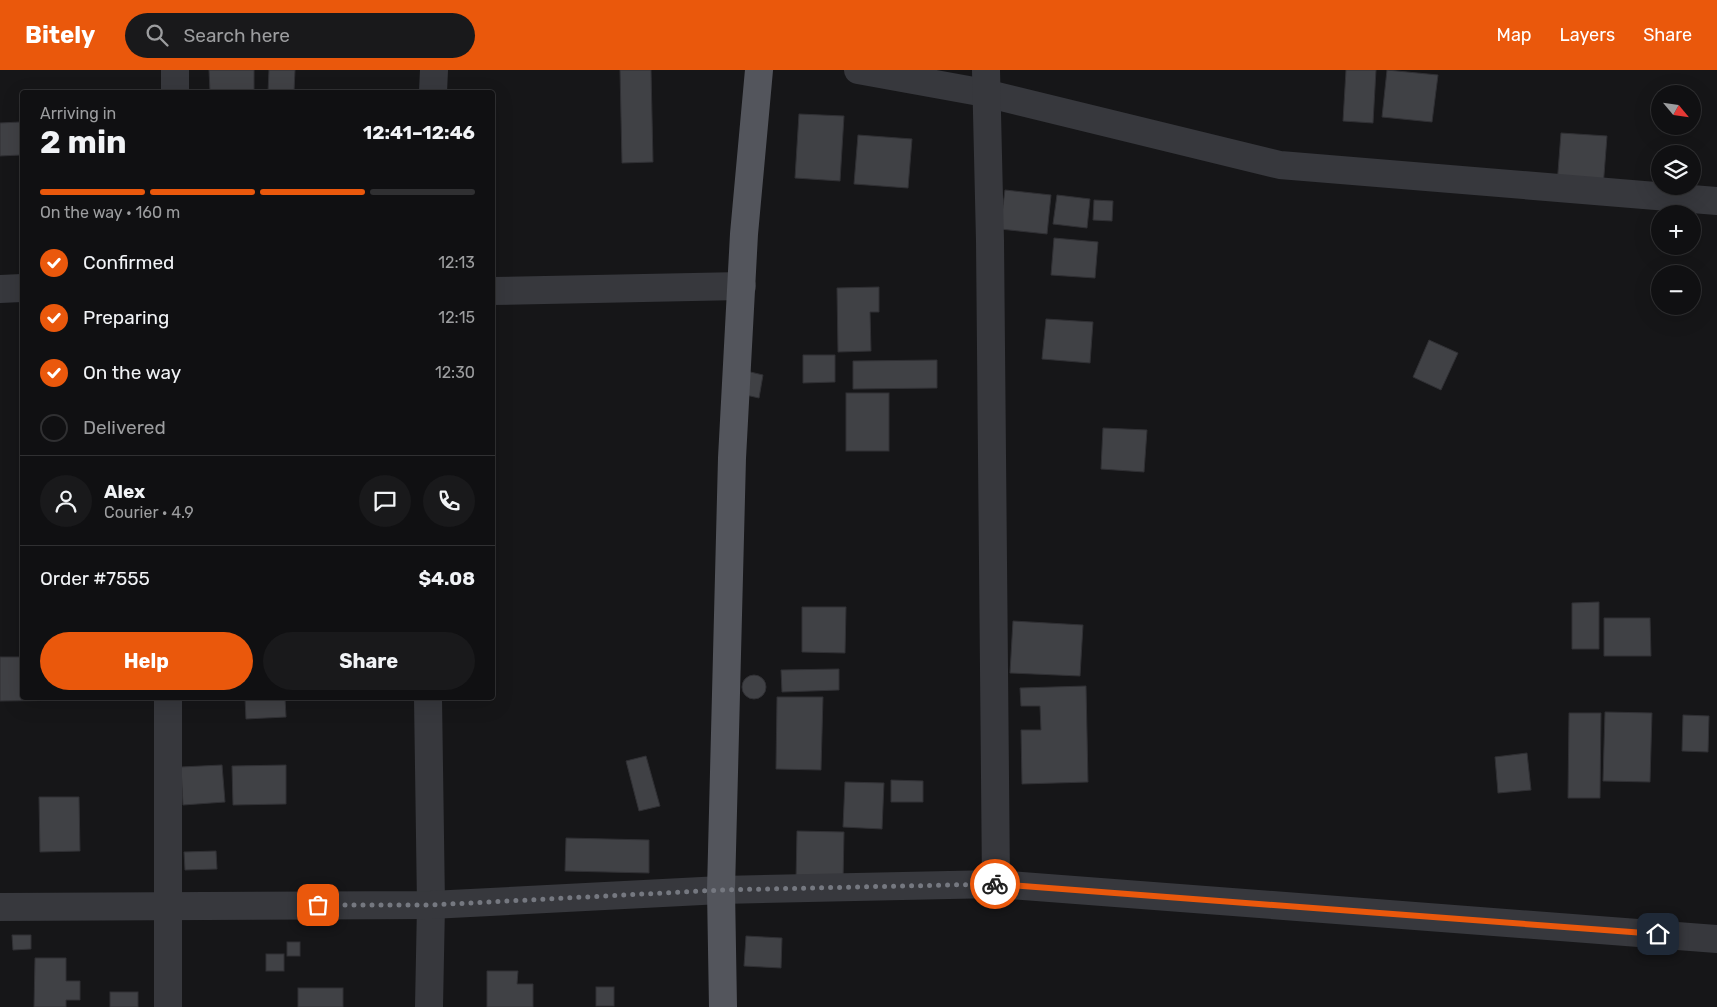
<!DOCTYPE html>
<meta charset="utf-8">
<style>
:root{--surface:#101012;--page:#19191b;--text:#f1f3f6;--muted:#9c9d9f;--line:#303032;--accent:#ea580c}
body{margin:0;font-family:Rubik,sans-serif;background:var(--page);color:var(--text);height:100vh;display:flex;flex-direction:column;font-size:19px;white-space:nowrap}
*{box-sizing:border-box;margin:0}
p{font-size:16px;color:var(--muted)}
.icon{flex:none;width:28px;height:28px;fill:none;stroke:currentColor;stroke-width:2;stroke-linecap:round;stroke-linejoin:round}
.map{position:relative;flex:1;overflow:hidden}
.panel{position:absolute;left:20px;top:20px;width:475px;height:610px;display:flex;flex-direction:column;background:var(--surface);border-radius:5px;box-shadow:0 5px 20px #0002,0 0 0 1px var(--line)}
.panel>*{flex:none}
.needle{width:32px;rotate:119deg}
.buttons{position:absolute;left:1651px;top:15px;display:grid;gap:10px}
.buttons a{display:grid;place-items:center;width:50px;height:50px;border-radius:50%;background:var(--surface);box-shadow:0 5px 20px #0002,0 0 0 1px var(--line);font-size:25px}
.pin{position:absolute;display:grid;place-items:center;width:42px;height:42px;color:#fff;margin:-21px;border-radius:10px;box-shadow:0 2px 8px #0006}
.courier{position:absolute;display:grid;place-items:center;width:50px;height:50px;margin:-25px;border:4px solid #ea580c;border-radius:50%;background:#fff;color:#222;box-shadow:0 1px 6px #0007}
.summary em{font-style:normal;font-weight:700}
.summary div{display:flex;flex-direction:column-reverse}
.summary{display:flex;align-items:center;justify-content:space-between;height:85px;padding:0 20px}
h1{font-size:32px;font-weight:700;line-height:38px}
.bar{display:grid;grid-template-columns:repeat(4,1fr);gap:8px 5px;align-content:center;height:60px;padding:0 20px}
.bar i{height:6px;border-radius:4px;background:var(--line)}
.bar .active{background:var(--accent)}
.bar p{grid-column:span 4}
.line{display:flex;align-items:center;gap:12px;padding:0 20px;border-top:1px solid var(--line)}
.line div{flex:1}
.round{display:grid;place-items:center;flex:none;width:52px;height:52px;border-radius:26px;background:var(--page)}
ol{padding:0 20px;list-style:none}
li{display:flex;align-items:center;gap:15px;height:55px}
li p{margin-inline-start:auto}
li .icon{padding:5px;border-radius:50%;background:var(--accent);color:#fff;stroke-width:4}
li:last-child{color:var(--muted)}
li i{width:28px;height:28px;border:2px solid var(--line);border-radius:50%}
.primary-button{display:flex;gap:10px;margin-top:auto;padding:10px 20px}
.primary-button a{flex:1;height:58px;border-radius:30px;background:var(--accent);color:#fff;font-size:20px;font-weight:700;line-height:58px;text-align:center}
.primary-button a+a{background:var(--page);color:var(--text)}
header{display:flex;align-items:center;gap:30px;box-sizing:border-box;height:70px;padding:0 25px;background:var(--accent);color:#fff}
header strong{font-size:24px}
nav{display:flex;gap:28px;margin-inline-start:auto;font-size:18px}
.search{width:350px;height:45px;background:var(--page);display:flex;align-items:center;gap:12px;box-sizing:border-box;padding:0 18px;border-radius:28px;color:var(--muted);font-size:19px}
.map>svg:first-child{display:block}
.building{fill:#404145;stroke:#303034}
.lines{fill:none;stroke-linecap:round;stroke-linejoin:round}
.minor{stroke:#37383d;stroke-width:28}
.major{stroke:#53555c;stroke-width:28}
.done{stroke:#757880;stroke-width:5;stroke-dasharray:0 9}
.route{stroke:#ea580c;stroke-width:6}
</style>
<header>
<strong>Bitely</strong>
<div class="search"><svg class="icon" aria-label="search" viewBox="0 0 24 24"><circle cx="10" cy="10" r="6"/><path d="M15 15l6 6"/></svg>Search here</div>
<nav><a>Map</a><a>Layers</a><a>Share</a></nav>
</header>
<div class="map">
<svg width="1717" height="937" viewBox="0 0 1717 937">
<rect width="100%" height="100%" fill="#161618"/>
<g class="building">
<polygon points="209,0 254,0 254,22 210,22"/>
<polygon points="269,0 295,0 294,22 268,22"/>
<polygon points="620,0 651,0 653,92 622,93"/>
<polygon points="1346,0 1376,0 1373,53 1343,51"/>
<polygon points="1387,0 1438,5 1432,52 1382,47"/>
<polygon points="799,44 844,46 840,111 795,108"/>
<polygon points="20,52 21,85 0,86 0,53"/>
<polygon points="1561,63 1607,66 1603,118 1557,115"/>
<polygon points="858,65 912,69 908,118 854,114"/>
<polygon points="1005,120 1051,125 1047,164 1000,159"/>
<polygon points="1057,125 1090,129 1087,158 1053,154"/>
<polygon points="1094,130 1113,131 1112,151 1093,150"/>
<polygon points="1054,168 1098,172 1095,208 1051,205"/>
<polygon points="879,217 879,242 870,242 871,281 838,282 837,218"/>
<polygon points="1046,249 1093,252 1090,293 1042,289"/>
<polygon points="1429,270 1458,283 1441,320 1413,307"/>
<polygon points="803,285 835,285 835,312 803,313"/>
<polygon points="937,290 937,318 853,319 853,291"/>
<polygon points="742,300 763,305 759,328 737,323"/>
<rect x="846" y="323" width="43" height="58"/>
<polygon points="1103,358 1147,360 1144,402 1101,399"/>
<polygon points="1599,532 1599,579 1572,579 1572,533"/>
<polygon points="802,537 846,537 845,583 802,582"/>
<polygon points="1604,548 1650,548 1651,586 1604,586"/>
<polygon points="1013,551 1083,555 1080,606 1010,603"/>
<polygon points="0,587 22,587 22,628 83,628 83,630 0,631"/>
<polygon points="839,599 839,620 782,622 781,600"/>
<circle cx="754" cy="617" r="12"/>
<polygon points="1086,616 1088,712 1022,714 1021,660 1041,660 1040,636 1021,636 1020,618"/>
<polygon points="777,627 823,627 821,700 776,699"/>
<polygon points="245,628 285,628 286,647 246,649"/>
<polygon points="1605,642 1652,643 1650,712 1603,711"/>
<polygon points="1569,643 1601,643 1600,728 1568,728"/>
<polygon points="1683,645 1709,646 1708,682 1682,681"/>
<polygon points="1527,683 1531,720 1498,723 1495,687"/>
<polygon points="646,686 660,736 639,741 626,691"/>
<polygon points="222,695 225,732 183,735 181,697"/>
<polygon points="286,695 286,734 233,735 232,696"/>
<polygon points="891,710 923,711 923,732 891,732"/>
<polygon points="845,712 884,713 882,759 843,757"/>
<polygon points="39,727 79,727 80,781 40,782"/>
<polygon points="797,761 844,762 843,811 796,811"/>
<polygon points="566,768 649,770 649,803 565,801"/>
<polygon points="216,781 217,799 185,800 184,782"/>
<polygon points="12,865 31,865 31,879 13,880"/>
<polygon points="746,866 782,868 781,898 744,896"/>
<rect x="287" y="872" width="13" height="14"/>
<rect x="266" y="884" width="18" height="17"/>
<polygon points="35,888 66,888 66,911 80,911 80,930 66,930 66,937 34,937"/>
<polygon points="487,901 518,901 517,914 533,914 533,937 487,937"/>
<rect x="596" y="917" width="18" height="19"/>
<rect x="298" y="918" width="45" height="19"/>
<rect x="110" y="922" width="28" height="15"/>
</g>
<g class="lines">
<g class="minor">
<polyline points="858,0 985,23 1280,95 1717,131"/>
<polyline points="986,0 990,171 996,814"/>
<polyline points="175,22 175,0"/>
<polyline points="433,22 434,0"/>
<polyline points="0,219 22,218"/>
<polyline points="492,221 742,216"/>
<polyline points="428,628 431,835 429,937"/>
<polyline points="0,837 431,835 721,820 996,814 1717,869"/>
<polyline points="168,937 168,628"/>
</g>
<polyline class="major" points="723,937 721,820 732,388 744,164 759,0"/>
</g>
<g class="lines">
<polyline class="done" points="318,835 431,835 721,820 995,814"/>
<polyline class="route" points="995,814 1658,864"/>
</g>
</svg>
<div class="buttons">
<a><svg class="needle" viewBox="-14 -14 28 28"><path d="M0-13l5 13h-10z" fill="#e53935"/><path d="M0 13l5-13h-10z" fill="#9c9d9f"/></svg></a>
<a><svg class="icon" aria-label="layers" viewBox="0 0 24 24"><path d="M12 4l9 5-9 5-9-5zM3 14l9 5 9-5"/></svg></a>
<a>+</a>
<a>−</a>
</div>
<div class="pin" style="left:318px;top:835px;background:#ea580c"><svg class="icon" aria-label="bag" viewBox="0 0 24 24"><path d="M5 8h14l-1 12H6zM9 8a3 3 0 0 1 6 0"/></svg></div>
<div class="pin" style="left:1658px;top:864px;background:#1f2937"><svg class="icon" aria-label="home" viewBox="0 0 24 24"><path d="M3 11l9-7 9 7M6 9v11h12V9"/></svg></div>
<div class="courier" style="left:995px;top:814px"><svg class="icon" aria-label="bike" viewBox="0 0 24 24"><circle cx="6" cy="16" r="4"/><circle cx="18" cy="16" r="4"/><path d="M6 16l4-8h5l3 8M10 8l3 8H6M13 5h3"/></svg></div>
<section class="panel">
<div class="summary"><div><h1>2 min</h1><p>Arriving in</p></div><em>12:41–12:46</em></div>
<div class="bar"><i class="active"></i><i class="active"></i><i class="active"></i><i></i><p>On the way · 160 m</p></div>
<ol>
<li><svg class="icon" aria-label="check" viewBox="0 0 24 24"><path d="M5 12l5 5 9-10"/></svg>Confirmed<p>12:13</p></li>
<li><svg class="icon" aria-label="check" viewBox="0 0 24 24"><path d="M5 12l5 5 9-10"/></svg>Preparing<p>12:15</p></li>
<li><svg class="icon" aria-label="check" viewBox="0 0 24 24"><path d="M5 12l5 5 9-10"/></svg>On the way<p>12:30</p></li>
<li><i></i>Delivered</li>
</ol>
<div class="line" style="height:90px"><a class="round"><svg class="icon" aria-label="person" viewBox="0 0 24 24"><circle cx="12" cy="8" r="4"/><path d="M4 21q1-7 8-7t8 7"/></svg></a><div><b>Alex</b><p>Courier · 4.9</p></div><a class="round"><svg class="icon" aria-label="chat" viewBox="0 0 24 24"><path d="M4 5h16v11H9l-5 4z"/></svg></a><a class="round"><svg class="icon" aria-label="phone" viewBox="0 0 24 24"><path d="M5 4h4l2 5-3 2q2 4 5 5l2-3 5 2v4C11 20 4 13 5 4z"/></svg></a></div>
<div class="line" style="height:65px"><div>Order #7555</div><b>$4.08</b></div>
<div class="primary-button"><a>Help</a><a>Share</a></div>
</section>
</div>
